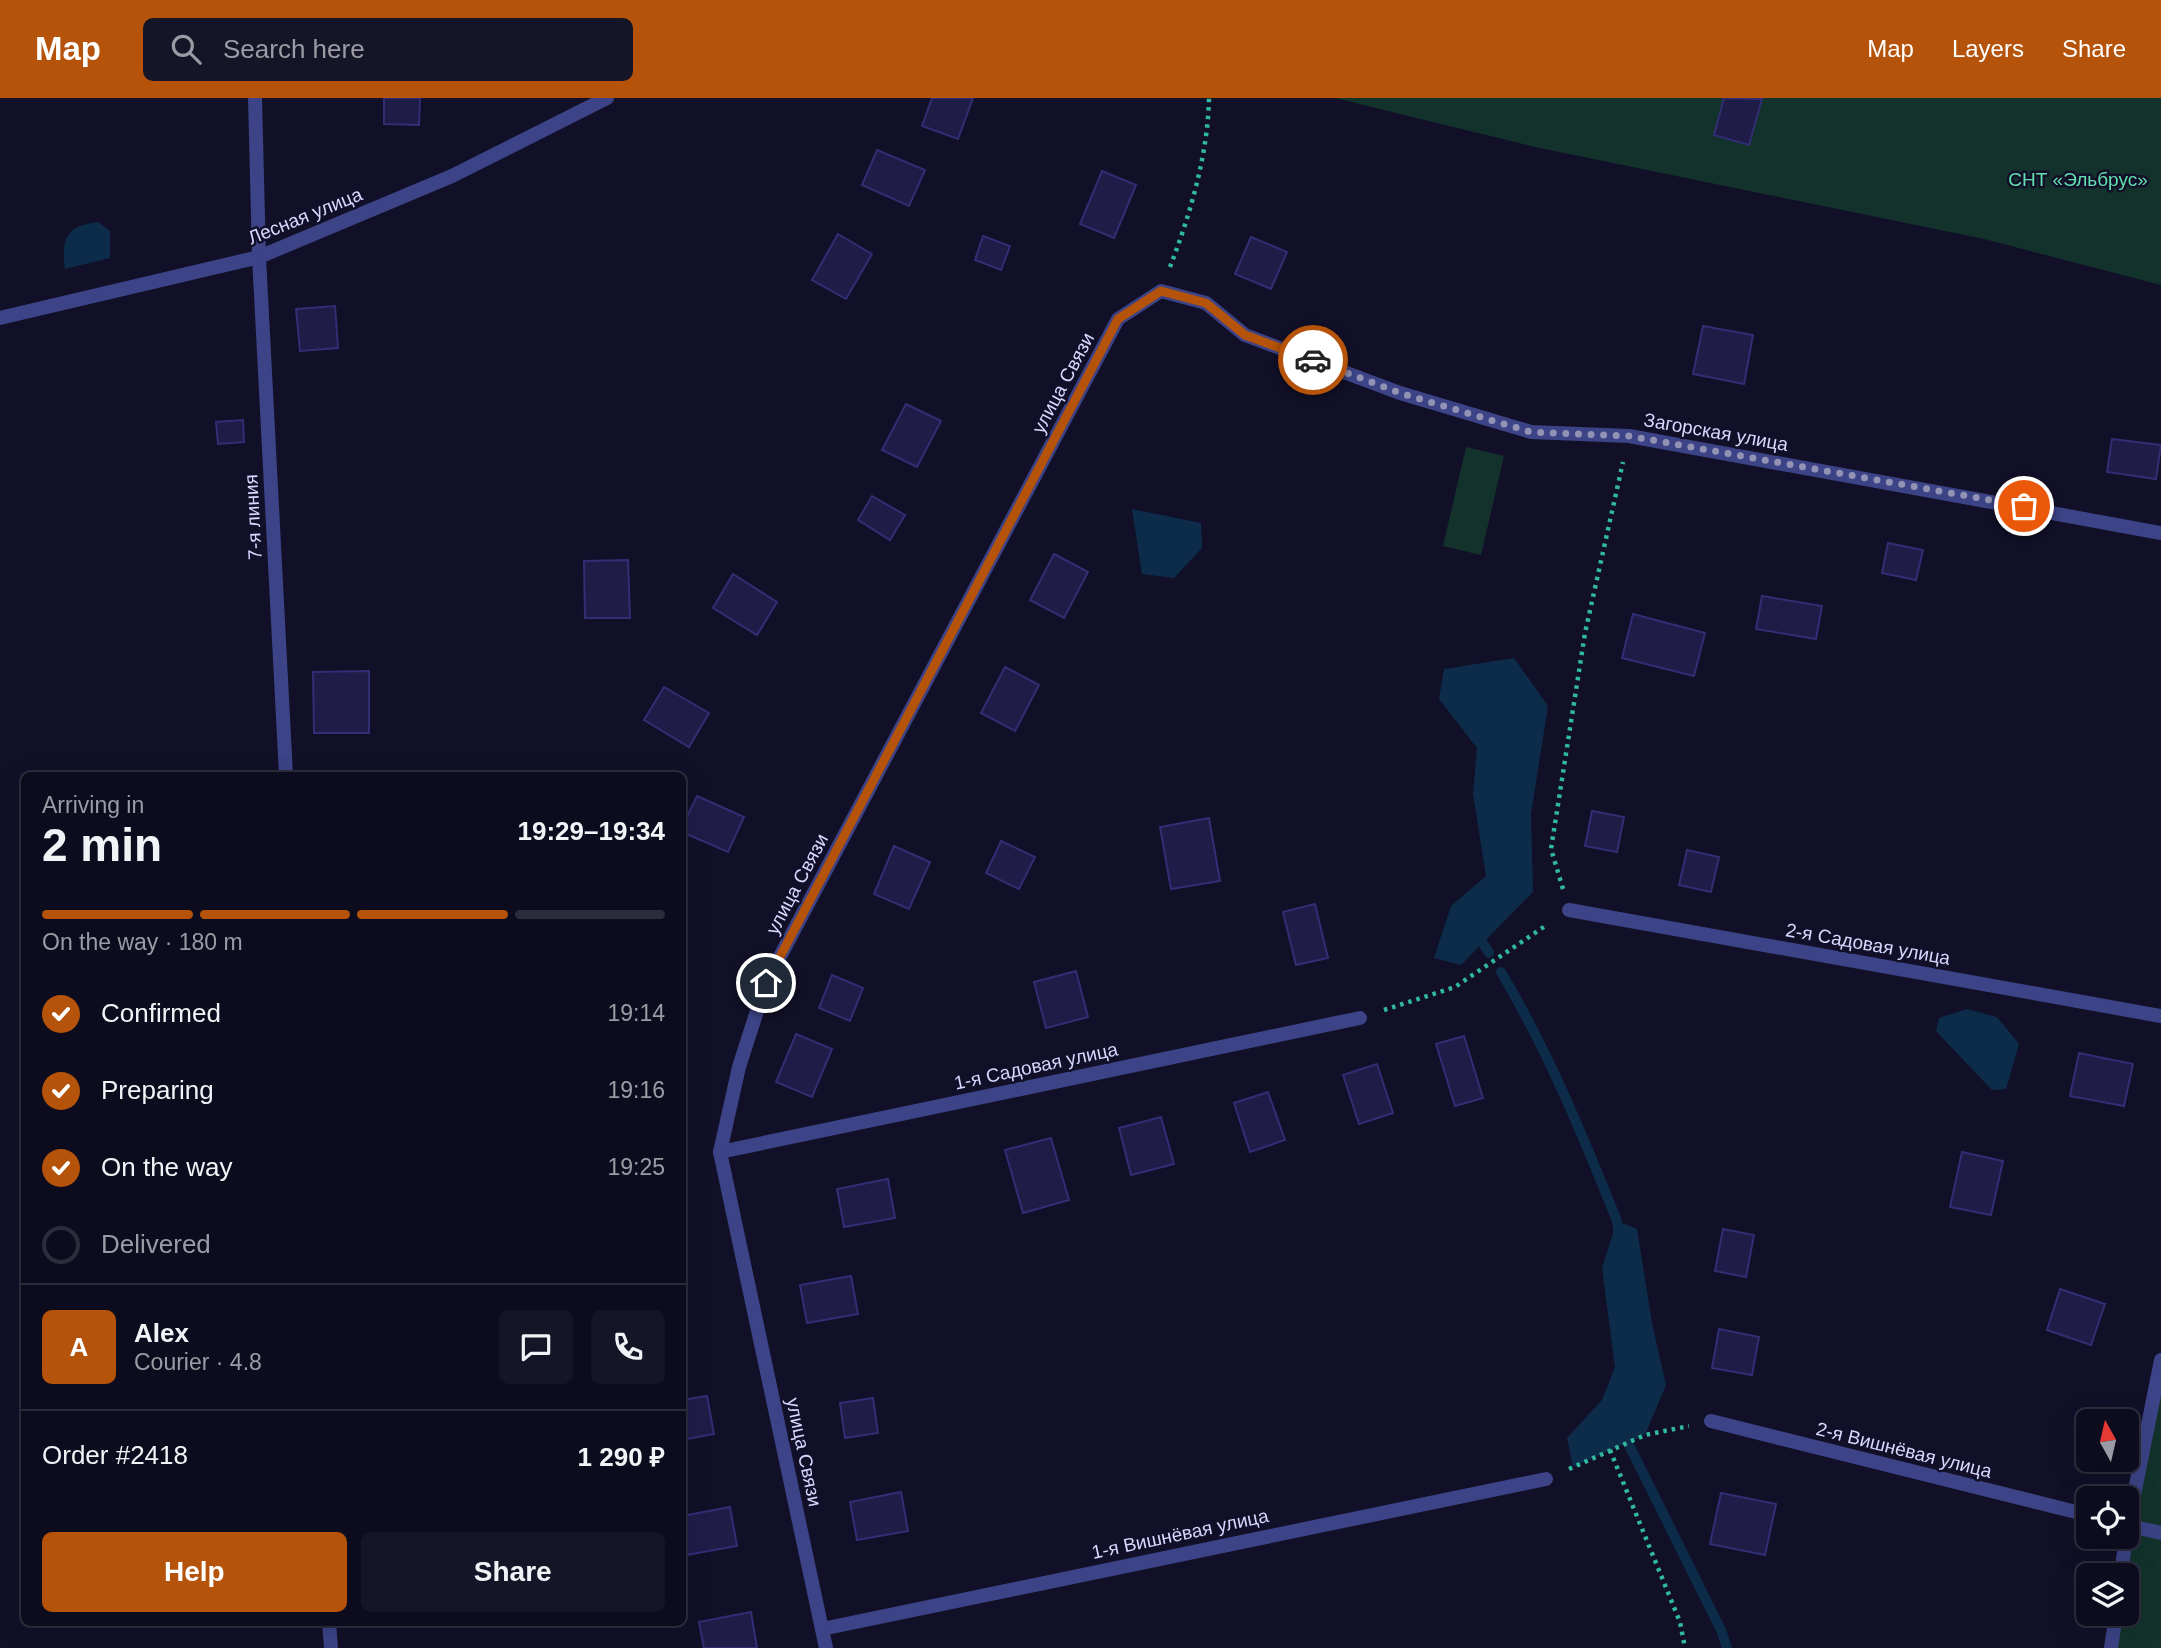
<!DOCTYPE html>
<meta charset="utf-8">
<style>
:root{--surface:#0d0c1e;--page:#161527;--text:#f1f3f6;--muted:#9a9ba4;--line:#2d2c3c;--accent:#b45309}
body{margin:0;font-family:Helvetica,sans-serif;background:var(--page);color:var(--text);height:100vh;display:flex;flex-direction:column;font-size:26px;white-space:nowrap}
*{box-sizing:border-box;margin:0}
p{font-size:23px;color:var(--muted)}
.icon{flex:none;width:38px;height:38px;fill:none;stroke:currentColor;stroke-width:2;stroke-linecap:round;stroke-linejoin:round}
.map{position:relative;flex:1;overflow:hidden}
.details{position:absolute;left:21px;top:674px;width:665px;height:854px;display:flex;flex-direction:column;background:var(--surface);border-radius:10px;box-shadow:0 7px 28px #0002,0 0 0 2px var(--line)}
.details>*{flex:none}
.needle{width:46px;rotate:352deg}
.controls{position:absolute;left:2076px;top:1311px;display:grid;gap:14px}
.controls a{display:grid;place-items:center;width:63px;height:63px;border-radius:10px;background:var(--surface);box-shadow:0 7px 28px #0002,0 0 0 2px var(--line);font-size:35px}
.pin{position:absolute;display:grid;place-items:center;width:60px;height:60px;color:#fff;margin:-30px;border:4px solid #fff;border-radius:50%;box-shadow:0 2px 7px #0007}
.courier{position:absolute;display:grid;place-items:center;width:70px;height:70px;margin:-35px;border:5px solid #b45309;border-radius:50%;background:#fff;color:#222;box-shadow:0 2px 9px #0007}
.summary em{font-style:normal;font-weight:800}
.summary div{display:flex;flex-direction:column-reverse}
.summary{display:flex;align-items:center;justify-content:space-between;height:119px;padding:0 21px}
h1{font-size:46px;font-weight:800;line-height:52px}
.bar{display:grid;grid-template-columns:repeat(4,1fr);gap:10px 7px;align-content:center;height:84px;padding:0 21px}
.bar i{height:9px;border-radius:5px;background:var(--line)}
.bar .current{background:var(--accent)}
.bar p{grid-column:span 4}
.line{display:flex;align-items:center;gap:18px;padding:0 21px;border-top:2px solid var(--line)}
.line div{flex:1}
.round{display:grid;place-items:center;flex:none;width:74px;height:74px;border-radius:10px;background:var(--page)}
ol{padding:0 21px;list-style:none}
li{display:flex;align-items:center;gap:21px;height:77px}
li p{margin-inline-start:auto}
li .icon{padding:7px;border-radius:50%;background:var(--accent);color:#fff;stroke-width:4}
li:last-child{color:var(--muted)}
li i{width:38px;height:38px;border:4px solid var(--line);border-radius:50%}
.action{display:flex;gap:14px;margin-top:auto;padding:14px 21px}
.action a{flex:1;height:80px;border-radius:10px;background:var(--accent);color:#fff;font-size:28px;font-weight:800;line-height:80px;text-align:center}
.action a+a{background:var(--page);color:var(--text)}
header{display:flex;align-items:center;gap:42px;box-sizing:border-box;height:98px;padding:0 35px;background:var(--accent);color:#fff}
header strong{font-size:33px}
nav{display:flex;gap:38px;margin-inline-start:auto;font-size:24px}
.search{width:490px;height:63px;background:var(--page);display:flex;align-items:center;gap:18px;box-sizing:border-box;padding:0 24px;border-radius:10px;color:var(--muted);font-size:26px}
.map>svg:first-child{display:block}
.green{fill:#13322c}
.water{fill:#0d2c4a}
.lines{fill:none;stroke-linecap:round;stroke-linejoin:round}
.stream{stroke:#0d2c4a;stroke-width:10}
.building{fill:#1f1c48;stroke:#322e74;stroke-width:2}
.path{stroke:#31b99d;stroke-width:4.5;stroke-dasharray:3.5 5;stroke-linecap:butt}
.street{stroke:#3c4386;stroke-width:14}
.done{stroke:#9292b4;stroke-width:7;stroke-dasharray:0 12.6}
.route{stroke:#b45309;stroke-width:9}
.labels{text-anchor:middle;dominant-baseline:central;stroke-width:5;stroke-linejoin:round;paint-order:stroke}
.park-label{font-size:19px;fill:#62dfae;stroke:#111028}
.street-label{font-size:19px;fill:#d7d8ff;stroke:#111028}
</style>
<header>
<strong>Map</strong>
<div class="search"><svg class="icon" aria-label="search" viewBox="0 0 24 24"><circle cx="10" cy="10" r="6"/><path d="M15 15l6 6"/></svg>Search here</div>
<nav><a>Map</a><a>Layers</a><a>Share</a></nav>
</header>
<div class="map">
<svg width="2161" height="1550" viewBox="0 0 2161 1550">
<rect width="100%" height="100%" fill="#111028"/>
<g class="green">
<polygon points="1335,0 2161,0 2161,187 1984,141 1535,49"/>
<polygon points="1466,349 1504,358 1481,457 1443,448"/>
<polygon points="2161,1262 2161,1550 2114,1550 2118,1516 2126,1516 2126,1477"/>
</g>
<g class="water">
<path d="M98,124L110,133V160L65,171C61,140 66,128 98,124Z"/>
<polygon points="1132,411 1201,425 1202,450 1174,480 1142,476"/>
<polygon points="1514,560 1548,608 1531,716 1533,794 1461,867 1434,860 1451,808 1486,778 1473,696 1477,650 1439,601 1444,571"/>
<polygon points="1967,911 1997,919 2019,946 2006,991 1992,992 1936,933 1939,920"/>
<polygon points="1617,1123 1637,1131 1652,1225 1666,1287 1645,1337 1573,1369 1567,1340 1602,1302 1615,1269 1602,1170"/>
</g>
<g class="lines">
<g class="stream">
<polyline points="1483,845 1489,855"/>
<path d="M1501,874C1548,953 1583,1038 1617,1123L1619,1136"/>
<polyline points="1628,1333 1628,1345 1721,1532 1727,1550"/>
</g>
</g>
<g class="building">
<polygon points="384,0 420,0 419,27 384,26"/>
<polygon points="932,0 973,0 958,41 922,28"/>
<polygon points="1724,0 1762,1 1749,47 1714,37"/>
<polygon points="877,52 925,72 909,108 862,87"/>
<polygon points="1102,73 1136,87 1114,140 1080,126"/>
<polygon points="838,136 872,156 846,201 812,182"/>
<polygon points="983,138 1010,148 1001,172 975,162"/>
<polygon points="1251,139 1287,154 1271,191 1235,176"/>
<polygon points="335,208 338,250 300,253 296,211"/>
<polygon points="1703,228 1753,237 1744,286 1693,276"/>
<polygon points="906,306 941,323 917,369 882,352"/>
<polygon points="243,322 244,344 218,346 216,324"/>
<polygon points="2112,341 2161,347 2156,381 2107,374"/>
<polygon points="872,398 905,417 890,442 858,422"/>
<polygon points="1888,445 1923,452 1916,482 1882,475"/>
<polygon points="1054,456 1088,474 1064,520 1030,502"/>
<polygon points="628,462 630,520 585,520 584,463"/>
<polygon points="733,476 777,504 757,537 713,510"/>
<polygon points="1762,498 1822,508 1816,541 1756,531"/>
<polygon points="1633,516 1705,535 1694,578 1622,560"/>
<polygon points="1005,569 1039,587 1015,633 981,615"/>
<polygon points="369,573 369,635 314,635 313,574"/>
<polygon points="664,589 709,615 689,649 644,622"/>
<polygon points="697,698 744,719 728,754 682,734 682,729"/>
<polygon points="1592,713 1624,719 1617,754 1585,748"/>
<polygon points="1209,720 1220,783 1171,791 1160,729"/>
<polygon points="1001,743 1035,759 1019,791 986,775"/>
<polygon points="894,748 930,764 909,811 874,796"/>
<polygon points="1687,752 1719,759 1711,794 1679,787"/>
<polygon points="1315,806 1328,860 1296,867 1283,814"/>
<polygon points="1076,873 1088,919 1046,930 1034,884"/>
<polygon points="832,877 863,890 850,923 819,910"/>
<polygon points="796,936 832,951 812,999 776,984"/>
<polygon points="1464,938 1483,1000 1455,1008 1436,946"/>
<polygon points="2079,955 2133,966 2124,1008 2070,998"/>
<polygon points="1377,966 1393,1015 1359,1026 1343,977"/>
<polygon points="1268,994 1285,1042 1250,1054 1234,1005"/>
<polygon points="1161,1019 1174,1066 1131,1077 1119,1030"/>
<polygon points="1051,1040 1069,1102 1023,1115 1005,1052"/>
<polygon points="1962,1054 2003,1063 1991,1117 1950,1109"/>
<polygon points="888,1081 895,1120 844,1129 837,1091"/>
<polygon points="1723,1131 1754,1137 1746,1179 1715,1173"/>
<polygon points="851,1178 858,1216 807,1225 800,1187"/>
<polygon points="2060,1191 2105,1206 2091,1247 2047,1232"/>
<polygon points="1719,1231 1759,1239 1752,1277 1712,1270"/>
<polygon points="707,1298 714,1336 682,1342 682,1302"/>
<polygon points="873,1300 878,1335 845,1340 840,1305"/>
<polygon points="901,1394 908,1433 857,1442 850,1404"/>
<polygon points="1721,1395 1776,1406 1765,1457 1710,1446"/>
<polygon points="730,1409 737,1448 686,1457 682,1439 682,1418"/>
<polygon points="751,1514 757,1550 704,1550 699,1524"/>
</g>
<g class="lines">
<g class="path">
<path d="M1170,169C1190,117 1208,56 1209,0"/>
<polyline points="1563,791 1551,751 1585,535 1623,364"/>
<polyline points="1384,912 1455,889 1548,826"/>
<polyline points="1610,1352 1680,1524 1685,1550"/>
<polyline points="1569,1371 1645,1337 1689,1328"/>
</g>
<g class="street">
<polyline points="255,0 259,159 286,677"/>
<polyline points="0,220 259,159 452,78 607,0"/>
<polyline points="1569,812 2161,918"/>
<polyline points="720,1054 1360,920"/>
<polyline points="1711,1323 2088,1417"/>
<polyline points="2126,1427 2161,1435"/>
<polyline points="2126,1437 2161,1262"/>
<polyline points="2121,1477 2126,1438"/>
<polyline points="329,1524 331,1550"/>
<polyline points="822,1531 1546,1381"/>
<polyline points="826,1550 720,1054 739,969 766,885 1118,221 1161,193 1206,205 1245,237 1400,295 1531,334 1629,338 2161,435"/>
<polyline points="2111,1550 2116,1516"/>
</g>
</g>
<g class="lines">
<polyline class="done" points="1313,262 1400,295 1531,334 1629,338 2024,408"/>
<polyline class="route" points="766,885 1118,221 1161,193 1206,205 1245,237 1313,262"/>
</g>
<g class="labels">
<g class="park-label">
<text x="2078" y="81">СНТ «Эльбрус»</text>
</g>
<g class="street-label">
<text transform="translate(305 118) rotate(-22)">Лесная улица</text>
<text transform="translate(1063 285) rotate(-62)">улица Связи</text>
<text transform="translate(1716 334) rotate(10)">Загорская улица</text>
<text transform="translate(253 419) rotate(-93)">7-я линия</text>
<text transform="translate(797 786) rotate(-62)">улица Связи</text>
<text transform="translate(1868 846) rotate(10)">2-я Садовая улица</text>
<text transform="translate(1036 968) rotate(-12)">1-я Садовая улица</text>
<text transform="translate(1904 1352) rotate(14)">2-я Вишнёвая улица</text>
<text transform="translate(804 1354) rotate(78)">улица Связи</text>
<text transform="translate(1180 1436) rotate(-12)">1-я Вишнёвая улица</text>
</g>
</g>
</svg>
<div class="controls">
<a><svg class="needle" viewBox="-14 -14 28 28"><path d="M0-13l5 13h-10z" fill="#e53935"/><path d="M0 13l5-13h-10z" fill="#9a9ba4"/></svg></a>
<a><svg class="icon" aria-label="locate" viewBox="0 0 24 24"><circle cx="12" cy="12" r="6"/><path d="M12 2v4M12 18v4M2 12h4M18 12h4"/></svg></a>
<a><svg class="icon" aria-label="layers" viewBox="0 0 24 24"><path d="M12 4l9 5-9 5-9-5zM3 14l9 5 9-5"/></svg></a>
</div>
<div class="pin" style="left:2024px;top:408px;background:#ea580c"><svg class="icon" aria-label="bag" viewBox="0 0 24 24"><path d="M5 8h14l-1 12H6zM9 8a3 3 0 0 1 6 0"/></svg></div>
<div class="pin" style="left:766px;top:885px;background:#1f2937"><svg class="icon" aria-label="home" viewBox="0 0 24 24"><path d="M3 11l9-7 9 7M6 9v11h12V9"/></svg></div>
<div class="courier" style="left:1313px;top:262px"><svg class="icon" aria-label="car" viewBox="0 0 24 24"><path d="M5 17H2v-5l4-1 3-4h7l3 4 3 1v5h-3M9 17h6M6 11h13"/><circle cx="7" cy="17" r="2"/><circle cx="17" cy="17" r="2"/></svg></div>
<section class="details">
<div class="summary"><div><h1>2 min</h1><p>Arriving in</p></div><em>19:29–19:34</em></div>
<div class="bar"><i class="current"></i><i class="current"></i><i class="current"></i><i></i><p>On the way · 180 m</p></div>
<ol>
<li><svg class="icon" aria-label="check" viewBox="0 0 24 24"><path d="M5 12l5 5 9-10"/></svg>Confirmed<p>19:14</p></li>
<li><svg class="icon" aria-label="check" viewBox="0 0 24 24"><path d="M5 12l5 5 9-10"/></svg>Preparing<p>19:16</p></li>
<li><svg class="icon" aria-label="check" viewBox="0 0 24 24"><path d="M5 12l5 5 9-10"/></svg>On the way<p>19:25</p></li>
<li><i></i>Delivered</li>
</ol>
<div class="line" style="height:126px"><b class="round" style="background:var(--accent);color:#fff">A</b><div><b>Alex</b><p>Courier · 4.8</p></div><a class="round"><svg class="icon" aria-label="chat" viewBox="0 0 24 24"><path d="M4 5h16v11H9l-5 4z"/></svg></a><a class="round"><svg class="icon" aria-label="phone" viewBox="0 0 24 24"><path d="M5 4h4l2 5-3 2q2 4 5 5l2-3 5 2v4C11 20 4 13 5 4z"/></svg></a></div>
<div class="line" style="height:91px"><div>Order #2418</div><b>1 290 ₽</b></div>
<div class="action"><a>Help</a><a>Share</a></div>
</section>
</div>
